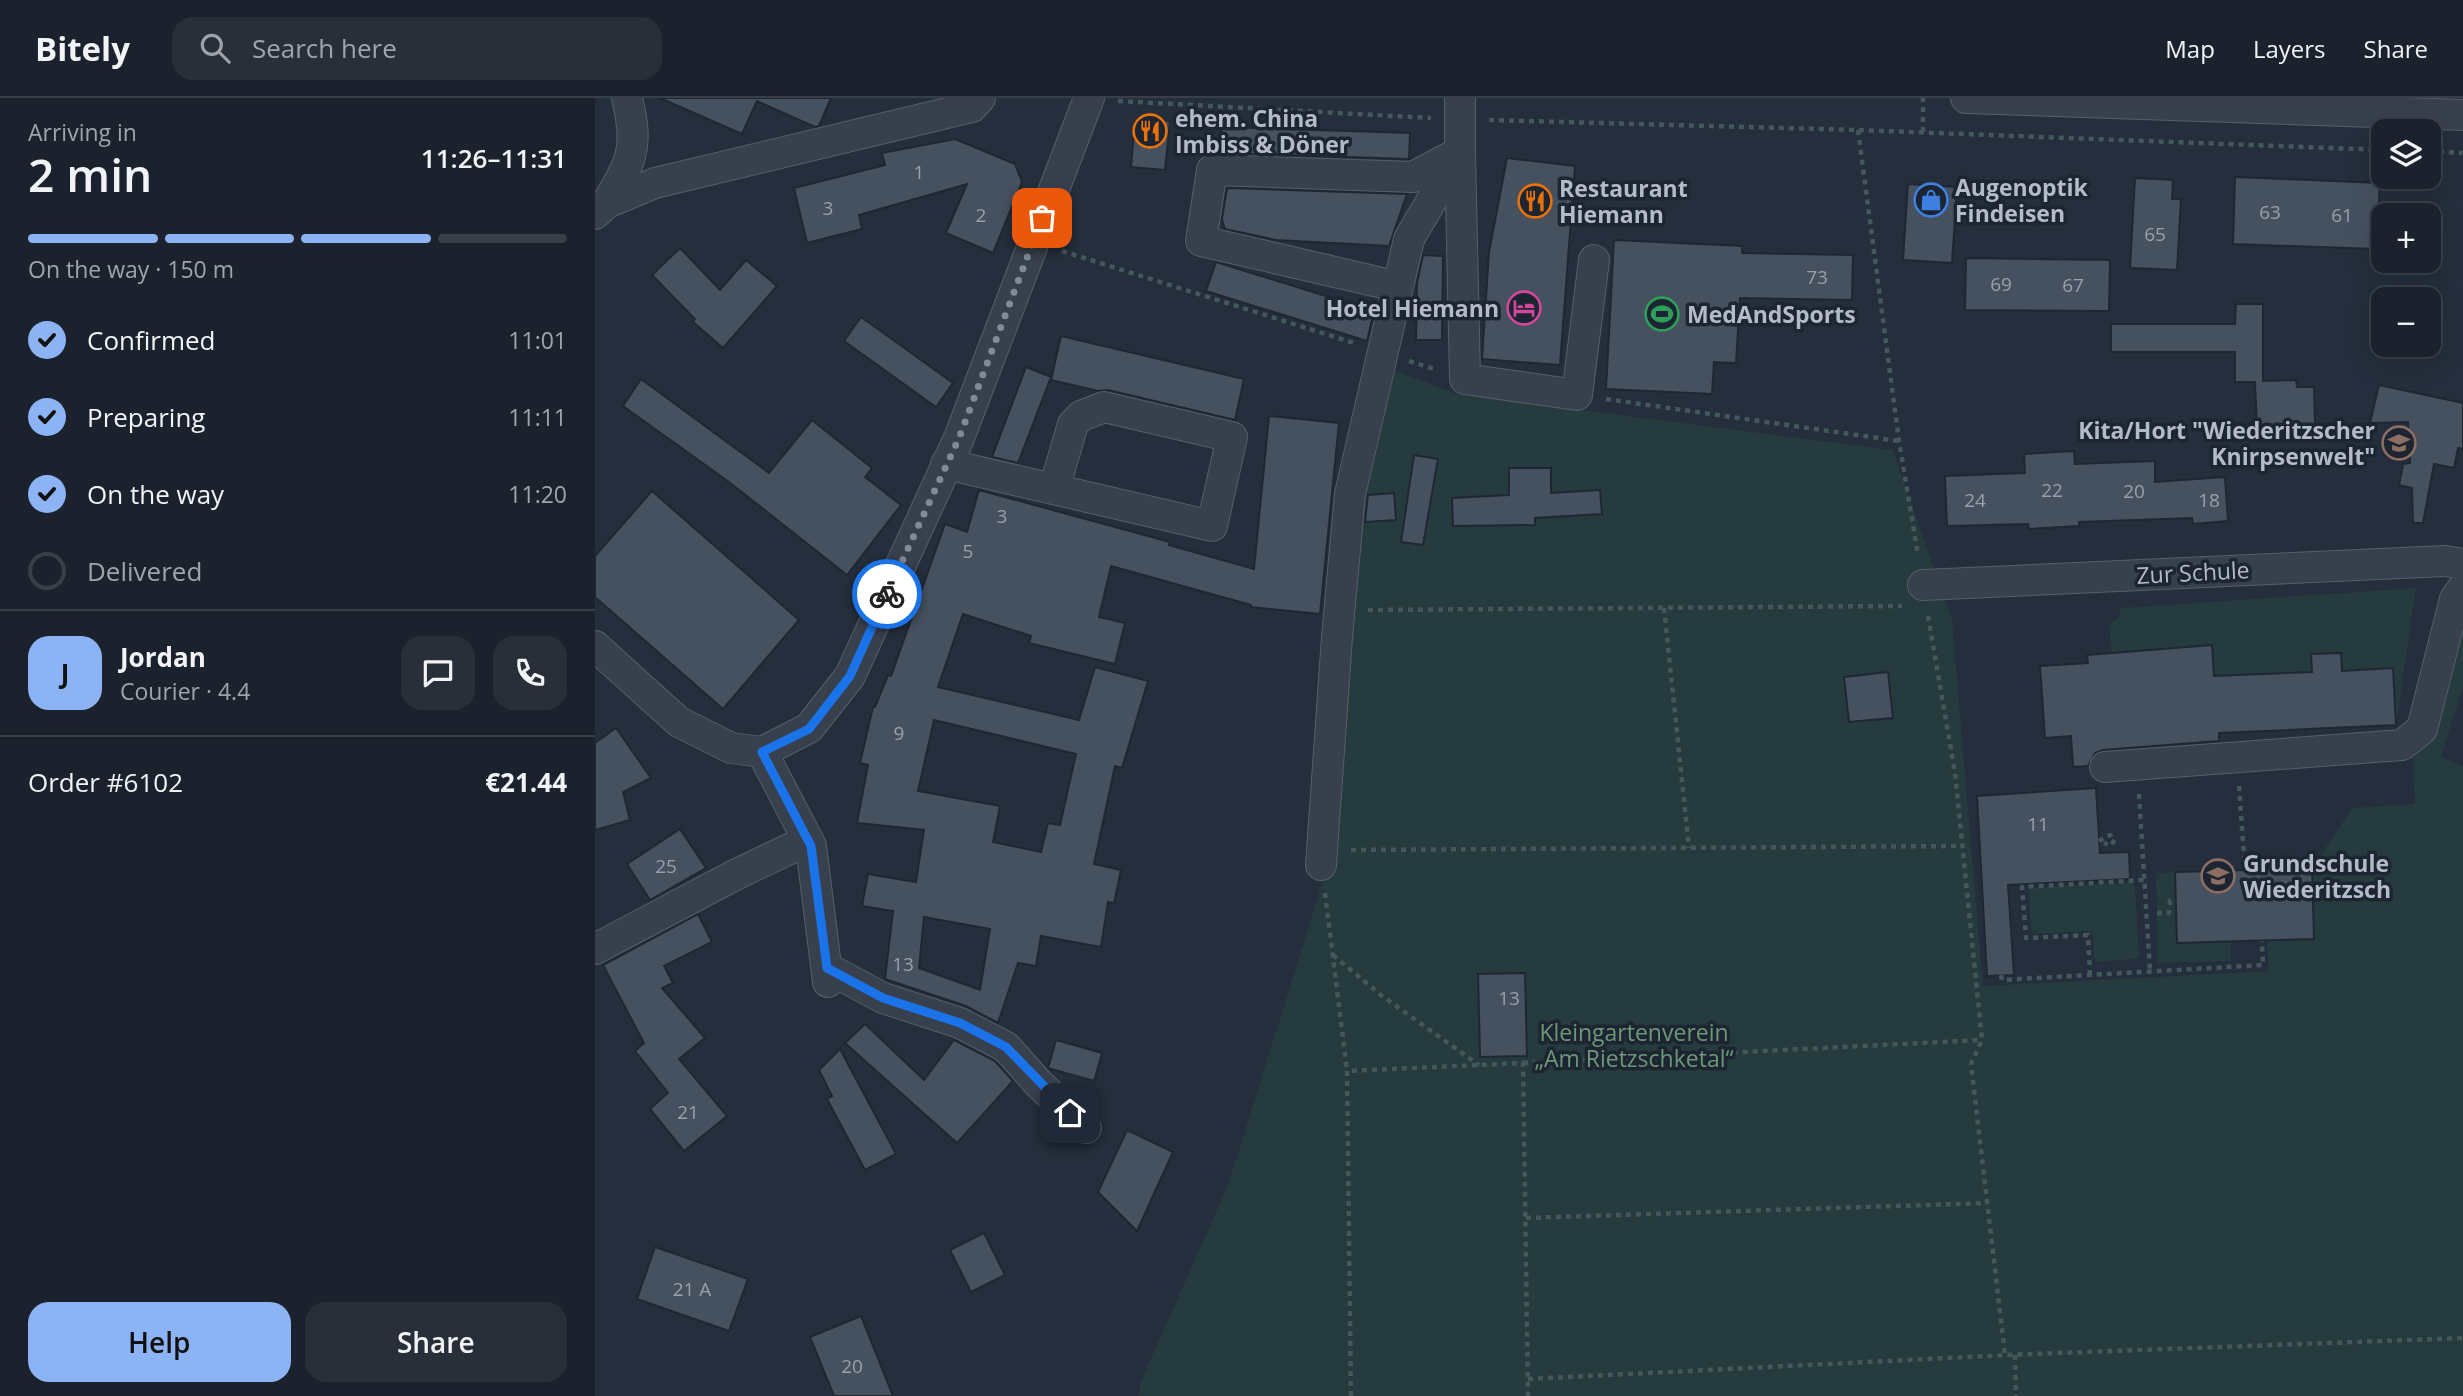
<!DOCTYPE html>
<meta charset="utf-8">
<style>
:root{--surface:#1b222d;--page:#282f39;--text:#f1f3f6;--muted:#a0a4aa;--line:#393f49;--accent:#8cb4f4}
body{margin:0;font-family:"Open Sans",sans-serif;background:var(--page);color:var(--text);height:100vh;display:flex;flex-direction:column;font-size:26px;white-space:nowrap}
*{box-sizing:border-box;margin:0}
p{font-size:23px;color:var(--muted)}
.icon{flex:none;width:38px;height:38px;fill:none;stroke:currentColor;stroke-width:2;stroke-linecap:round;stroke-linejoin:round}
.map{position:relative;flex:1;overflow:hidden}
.drawer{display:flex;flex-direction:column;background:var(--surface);width:595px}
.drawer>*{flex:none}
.controls{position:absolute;left:1776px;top:21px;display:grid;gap:14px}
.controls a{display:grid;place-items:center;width:70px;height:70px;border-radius:14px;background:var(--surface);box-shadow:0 7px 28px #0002,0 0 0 2px var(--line);font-size:35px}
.pin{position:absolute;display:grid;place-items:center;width:60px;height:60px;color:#fff;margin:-30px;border-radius:14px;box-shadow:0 4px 10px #0006}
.courier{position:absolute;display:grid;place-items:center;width:70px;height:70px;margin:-35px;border:5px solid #1a73e8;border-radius:50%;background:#fff;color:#222;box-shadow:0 2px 9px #0007}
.headline em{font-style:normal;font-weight:600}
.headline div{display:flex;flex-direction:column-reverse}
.headline{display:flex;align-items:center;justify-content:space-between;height:119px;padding:0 28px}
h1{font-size:46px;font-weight:600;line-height:52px}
.bar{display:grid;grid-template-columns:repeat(4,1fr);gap:10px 7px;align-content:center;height:84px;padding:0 28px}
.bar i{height:9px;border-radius:5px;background:var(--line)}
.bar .on{background:var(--accent)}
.bar p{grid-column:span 4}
.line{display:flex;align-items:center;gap:18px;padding:0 28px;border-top:2px solid var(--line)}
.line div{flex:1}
.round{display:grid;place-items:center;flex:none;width:74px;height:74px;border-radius:21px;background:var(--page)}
ol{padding:0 28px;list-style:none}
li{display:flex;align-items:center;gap:21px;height:77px}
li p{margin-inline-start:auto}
li .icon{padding:7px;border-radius:50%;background:var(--accent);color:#111;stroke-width:4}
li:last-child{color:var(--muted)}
li i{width:38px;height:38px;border:4px solid var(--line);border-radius:50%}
.primary-button{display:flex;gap:14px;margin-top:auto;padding:14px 28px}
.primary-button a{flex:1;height:80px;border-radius:21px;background:var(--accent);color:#111;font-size:28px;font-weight:600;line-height:80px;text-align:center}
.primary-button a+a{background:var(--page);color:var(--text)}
header{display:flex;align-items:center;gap:42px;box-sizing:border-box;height:98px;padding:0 35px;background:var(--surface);border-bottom:2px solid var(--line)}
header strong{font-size:33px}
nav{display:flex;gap:38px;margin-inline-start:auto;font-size:24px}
.search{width:490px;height:63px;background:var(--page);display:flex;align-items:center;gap:18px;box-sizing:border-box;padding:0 24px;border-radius:21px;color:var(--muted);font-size:26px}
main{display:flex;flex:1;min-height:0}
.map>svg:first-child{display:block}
.green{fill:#263b3d}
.building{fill:#465160;stroke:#1f2734;stroke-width:2;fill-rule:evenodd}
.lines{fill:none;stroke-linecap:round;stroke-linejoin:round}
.minor-casing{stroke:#565e6b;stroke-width:32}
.path{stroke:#44585b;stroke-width:4.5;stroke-dasharray:5 5;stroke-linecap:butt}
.minor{stroke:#38404d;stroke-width:30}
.done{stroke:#828a97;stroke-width:7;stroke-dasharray:0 12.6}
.route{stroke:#1a73e8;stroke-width:9}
.labels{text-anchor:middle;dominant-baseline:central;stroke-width:7;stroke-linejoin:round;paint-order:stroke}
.number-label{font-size:19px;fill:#98a0ae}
.poi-label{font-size:23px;font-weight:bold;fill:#b4bbc8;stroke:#1d2532;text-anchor:start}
.street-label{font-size:23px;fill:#b4bbc8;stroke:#1d2532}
.park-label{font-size:23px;fill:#6c9876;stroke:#1d2532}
</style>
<header>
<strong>Bitely</strong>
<div class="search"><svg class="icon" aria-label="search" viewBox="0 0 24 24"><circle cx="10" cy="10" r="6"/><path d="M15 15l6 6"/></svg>Search here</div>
<nav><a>Map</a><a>Layers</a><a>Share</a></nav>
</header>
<main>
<section class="drawer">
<div class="headline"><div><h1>2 min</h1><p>Arriving in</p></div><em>11:26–11:31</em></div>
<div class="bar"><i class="on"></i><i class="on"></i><i class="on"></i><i></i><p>On the way · 150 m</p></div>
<ol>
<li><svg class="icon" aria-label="check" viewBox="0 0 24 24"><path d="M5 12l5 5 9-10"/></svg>Confirmed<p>11:01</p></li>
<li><svg class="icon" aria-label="check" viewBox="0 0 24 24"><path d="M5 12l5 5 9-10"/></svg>Preparing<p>11:11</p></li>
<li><svg class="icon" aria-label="check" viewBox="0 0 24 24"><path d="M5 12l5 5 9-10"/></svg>On the way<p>11:20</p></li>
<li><i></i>Delivered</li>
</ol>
<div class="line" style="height:126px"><b class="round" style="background:var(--accent);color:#111">J</b><div><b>Jordan</b><p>Courier · 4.4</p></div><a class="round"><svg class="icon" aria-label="chat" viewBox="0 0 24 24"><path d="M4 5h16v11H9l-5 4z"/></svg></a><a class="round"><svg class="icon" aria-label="phone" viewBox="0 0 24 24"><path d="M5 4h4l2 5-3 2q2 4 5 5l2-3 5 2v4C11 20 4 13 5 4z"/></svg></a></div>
<div class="line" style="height:91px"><div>Order #6102</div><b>€21.44</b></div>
<div class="primary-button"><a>Help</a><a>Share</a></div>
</section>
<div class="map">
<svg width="1868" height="1298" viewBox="0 0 1868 1298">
<rect width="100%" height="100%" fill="#242e3c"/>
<g class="green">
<polygon points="787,268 862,296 1298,352 1357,522 1388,888 1673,873 1672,843 1719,841 1717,770 1757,710 1820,706 1817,655 1868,519 1868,590 1846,659 1868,668 1868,1298 544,1298 545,1285 633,1087 736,757 753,491"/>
<polygon points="1821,490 1801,627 1798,571 1747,573 1746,555 1716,556 1717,574 1619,578 1617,547 1517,555 1514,526 1523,520 1526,510"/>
<polygon points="1581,774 1582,845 1636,844 1636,863 1563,865 1561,775"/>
<polygon points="1536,785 1540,788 1544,858 1541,861 1503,864 1499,860 1498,837 1493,833 1440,836 1436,832 1434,793 1437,790"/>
</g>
<g class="building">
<polygon points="65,0 236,0 224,28 220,29 162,3 147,36"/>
<polygon points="540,22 575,23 570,72 536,69"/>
<polygon points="626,29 815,35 814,61 625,55"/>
<polygon points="360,41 420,66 427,84 398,155 351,135 372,86 264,117 267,131 212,145 199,90 290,67 287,55"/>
<polygon points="912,60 980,68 965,267 887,261 894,154"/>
<polygon points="1640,79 1785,85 1781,151 1638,146"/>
<polygon points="1540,80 1578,82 1577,101 1586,101 1582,172 1535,170"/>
<polygon points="1313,86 1362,89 1357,165 1308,162"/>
<polygon points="632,90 812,96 794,148 681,142 630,131 627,121"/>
<polygon points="1019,142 1147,148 1147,155 1258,157 1257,202 1145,200 1141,265 1119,264 1117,296 1011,291"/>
<polygon points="85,150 125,192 151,162 182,188 128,250 98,224 100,221 57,177"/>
<polygon points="828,157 848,158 847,242 821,242 822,185"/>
<polygon points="1371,160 1515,162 1514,213 1370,212"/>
<polygon points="621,164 779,213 772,243 611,193"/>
<polygon points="1641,206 1668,206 1668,283 1701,282 1702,289 1719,289 1720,327 1662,330 1660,284 1640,284 1640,254 1516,254 1516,226 1640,226"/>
<polygon points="266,219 358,285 341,309 249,243"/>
<polygon points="466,238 649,281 640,322 513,292 503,293 456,282"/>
<polygon points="431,269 456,279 423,365 397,359"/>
<polygon points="46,281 174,375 217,322 277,370 270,379 306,407 252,477 134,384 28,308"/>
<polygon points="1784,287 1868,305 1868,351 1863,350 1859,370 1839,366 1828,425 1818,425 1817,390 1804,387 1808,366 1815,365 1813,324 1775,325"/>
<path d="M674,318L744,325L725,516L656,509V507L516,468L504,519L530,525L520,566L434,545L436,538L368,516L343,589L484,622L500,569L553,583L527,670L520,668L499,766L526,772L519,805L513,804L506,849L446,838L441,868L423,865L403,925L371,908L290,881L298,813L267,808L273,776L321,784L329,732L262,725L273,667L265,665L278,609H280L293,577L296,578L350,426L372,434L384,392L575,444L574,447L659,471ZM339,622L481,656L465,727L453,725L446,754L398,744L405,708L323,693ZM329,819L395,831L385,892L324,870Z"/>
<polygon points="1479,353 1480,366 1560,363 1560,384 1630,379 1633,423 1598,426 1597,420 1484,424 1484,428 1434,431 1433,426 1352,428 1350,378 1430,375 1429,356"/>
<polygon points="819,357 843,361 828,447 806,444"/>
<polygon points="914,370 956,370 956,395 1005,392 1007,416 940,420 940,427 858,428 857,400 914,397"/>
<polygon points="57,393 204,522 128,611 0,499 0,458"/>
<polygon points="799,395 801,422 770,424 773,397"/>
<polygon points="1617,547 1619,578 1717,574 1716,556 1746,555 1747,573 1798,570 1801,627 1624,635 1624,643 1508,652 1500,655 1493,668 1478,669 1476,638 1450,640 1445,568 1493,565 1492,557"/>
<polygon points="1293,574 1298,620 1254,624 1249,579"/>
<polygon points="21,630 56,680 28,694 35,722 0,732 0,645"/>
<polygon points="1501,690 1505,755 1534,754 1535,781 1413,787 1419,877 1392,878 1382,698"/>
<polygon points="85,731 111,770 55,802 32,766"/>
<polygon points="1717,770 1719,841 1582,845 1580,774"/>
<polygon points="103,816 117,844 69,868 78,885 67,890 110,940 84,961 132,1018 89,1053 55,1011 73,995 40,953 49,945 8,867"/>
<polygon points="930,875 932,958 885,959 883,876"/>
<polygon points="270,926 329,982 359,942 400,963 418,983 362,1045 250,945"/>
<polygon points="461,942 507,955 499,983 453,970"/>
<polygon points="245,951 301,1056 270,1072 232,1001 237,998 224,972"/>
<polygon points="532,1032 578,1054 542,1133 503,1094"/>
<polygon points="389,1135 410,1177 376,1194 355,1152"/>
<polygon points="60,1149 153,1181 134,1233 42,1201"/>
<polygon points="266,1218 298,1298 239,1298 215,1239"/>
</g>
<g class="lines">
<defs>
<g id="minor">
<polyline points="1371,0 1868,17"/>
<path d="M12,105C37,62 44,50 32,0"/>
<polyline points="0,116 12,105 60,85 377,9 385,0"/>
<polyline points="783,184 606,143 617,72 818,79 865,54 870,281 982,297 999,162"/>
<polyline points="351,366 617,428 637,339 509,309 486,318 478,326 459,391"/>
<polyline points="1328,487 1850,463 1868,466"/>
<polyline points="0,548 84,624 136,650 167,654 214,630 255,578 364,340 494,0"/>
<polyline points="167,654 216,748 233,884"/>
<polyline points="1510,669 1807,647 1827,631 1860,501 1868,490"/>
<polyline points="726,767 742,539 755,396 814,141 865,54 865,0"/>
<polyline points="0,851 140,777 213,742"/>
<polyline points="232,870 288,900 365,925 411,949 443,985 491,1030"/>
</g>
</defs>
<use href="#minor" class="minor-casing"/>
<g class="path">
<polyline points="523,3 836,20"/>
<polyline points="894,22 1263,32 1788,52"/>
<polyline points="1263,32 1304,343 1323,457"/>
<polyline points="1328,34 1328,0"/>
<polyline points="1834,53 1868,55"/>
<polyline points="467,153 759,245"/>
<polyline points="814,263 839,271"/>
<polyline points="1011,301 1304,343"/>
<polyline points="1069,510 1094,750"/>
<polyline points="773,512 1307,508"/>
<polyline points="1333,518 1360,675 1387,942 1376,966 1410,1257"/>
<polyline points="1644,688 1650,772"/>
<polyline points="1544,696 1555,873"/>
<polyline points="1504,743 1515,737 1520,742 1515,748 1509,745"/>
<polyline points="756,752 1367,748"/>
<polyline points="730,795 752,973"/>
<polyline points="1562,815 1574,815 1575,803 1581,803"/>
<polyline points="738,857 787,898 884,967"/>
<polyline points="1406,877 1407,882 1668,867 1667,843"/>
<polyline points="1495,877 1493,837 1431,840 1427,789 1549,782"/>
<polyline points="928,965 1387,942"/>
<polyline points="931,1120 1392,1105"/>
<polyline points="1420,1257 1421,1298"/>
<polyline points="933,1281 1410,1257 1868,1240"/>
<polyline points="756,1298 752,973 928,965 933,1298"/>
</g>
<use href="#minor" class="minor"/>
</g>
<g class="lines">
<polyline class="done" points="292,496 364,340 447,120"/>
<polyline class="route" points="292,496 255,578 214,631 167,654 216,748 232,870 288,900 365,925 411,949 475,1015"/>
</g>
<defs>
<symbol id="restaurant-ring" viewBox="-11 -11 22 22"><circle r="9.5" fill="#1d2532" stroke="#e8710a" stroke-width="1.5"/><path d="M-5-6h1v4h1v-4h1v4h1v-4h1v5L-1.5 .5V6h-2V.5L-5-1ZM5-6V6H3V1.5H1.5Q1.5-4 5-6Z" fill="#e8710a"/></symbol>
<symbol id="shop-ring" viewBox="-11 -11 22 22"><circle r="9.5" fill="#1d2532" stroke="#3f7fe0" stroke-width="1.5"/><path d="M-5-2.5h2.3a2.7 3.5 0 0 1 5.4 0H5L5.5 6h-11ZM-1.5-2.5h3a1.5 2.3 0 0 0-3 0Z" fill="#3f7fe0"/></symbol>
<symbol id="hotel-ring" viewBox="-11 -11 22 22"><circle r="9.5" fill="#1d2532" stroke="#d1479c" stroke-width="1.5"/><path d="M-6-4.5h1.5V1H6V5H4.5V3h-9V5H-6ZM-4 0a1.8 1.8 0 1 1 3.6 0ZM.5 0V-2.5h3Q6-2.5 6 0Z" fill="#d1479c"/></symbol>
<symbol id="stadium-ring" viewBox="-11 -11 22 22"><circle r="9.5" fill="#1d2532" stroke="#2e9e5b" stroke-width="1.5"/><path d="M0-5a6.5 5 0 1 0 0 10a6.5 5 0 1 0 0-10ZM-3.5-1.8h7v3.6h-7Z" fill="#2e9e5b"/></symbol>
<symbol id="school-ring" viewBox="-11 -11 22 22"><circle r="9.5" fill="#1d2532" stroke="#8d6e63" stroke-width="1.5"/><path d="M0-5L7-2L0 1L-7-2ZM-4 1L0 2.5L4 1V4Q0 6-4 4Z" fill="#8d6e63"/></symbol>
</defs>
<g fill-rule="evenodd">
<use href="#restaurant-ring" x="536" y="14" width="38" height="38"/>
<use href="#shop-ring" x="1317" y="83" width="38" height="38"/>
<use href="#restaurant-ring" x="921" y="84" width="38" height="38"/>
<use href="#hotel-ring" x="910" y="191" width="38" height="38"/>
<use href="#stadium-ring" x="1048" y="197" width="38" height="38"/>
<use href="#school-ring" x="1785" y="326" width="38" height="38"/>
<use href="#school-ring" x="1604" y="759" width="38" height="38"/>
</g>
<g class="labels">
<g class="number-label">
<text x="324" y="74">1</text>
<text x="233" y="110">3</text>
<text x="1675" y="114">63</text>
<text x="386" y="117">2</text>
<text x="1747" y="117">61</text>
<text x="1560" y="136">65</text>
<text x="1222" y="179">73</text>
<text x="1406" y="186">69</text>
<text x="1478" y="187">67</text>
<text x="1457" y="392">22</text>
<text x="1539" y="393">20</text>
<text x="1380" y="402">24</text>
<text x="1614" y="402">18</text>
<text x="407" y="418">3</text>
<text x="373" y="453">5</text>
<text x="304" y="635">9</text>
<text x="1443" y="726">11</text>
<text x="71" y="768">25</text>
<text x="308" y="866">13</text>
<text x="914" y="900">13</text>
<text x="93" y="1014">21</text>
<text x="97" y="1191">21 A</text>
<text x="257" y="1268">20</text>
</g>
<g class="poi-label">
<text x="580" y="20">ehem. China<tspan x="580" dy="26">Imbiss &amp; Döner</tspan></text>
<text x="1360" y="89">Augenoptik<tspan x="1360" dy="26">Findeisen</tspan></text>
<text x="964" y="90">Restaurant<tspan x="964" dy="26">Hiemann</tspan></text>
<text x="904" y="210" text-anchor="end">Hotel Hiemann</text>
<text x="1092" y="216">MedAndSports</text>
<text x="1780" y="332" text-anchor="end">Kita/Hort "Wiederitzscher<tspan x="1780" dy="26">Knirpsenwelt"</tspan></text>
<text x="1648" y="765">Grundschule<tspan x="1648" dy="26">Wiederitzsch</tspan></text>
</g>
<g class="street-label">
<text transform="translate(1598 474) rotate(-3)">Zur Schule</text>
</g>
<g class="park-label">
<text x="1039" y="934">Kleingartenverein<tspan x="1039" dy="26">„Am Rietzschketal“</tspan></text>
</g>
</g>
</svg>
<div class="controls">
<a><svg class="icon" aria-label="layers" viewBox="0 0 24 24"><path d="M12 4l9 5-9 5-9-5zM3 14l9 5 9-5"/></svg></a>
<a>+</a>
<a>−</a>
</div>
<div class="pin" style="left:447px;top:120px;background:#ea580c"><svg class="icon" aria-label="bag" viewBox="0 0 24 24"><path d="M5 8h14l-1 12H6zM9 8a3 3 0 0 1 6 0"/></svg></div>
<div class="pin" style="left:475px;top:1015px;background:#1f2937"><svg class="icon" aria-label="home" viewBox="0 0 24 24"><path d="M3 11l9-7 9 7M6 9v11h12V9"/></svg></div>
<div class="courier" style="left:292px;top:496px"><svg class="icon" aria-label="bike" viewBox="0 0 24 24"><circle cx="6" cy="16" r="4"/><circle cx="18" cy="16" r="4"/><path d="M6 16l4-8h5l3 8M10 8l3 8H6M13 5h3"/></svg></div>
</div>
</main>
